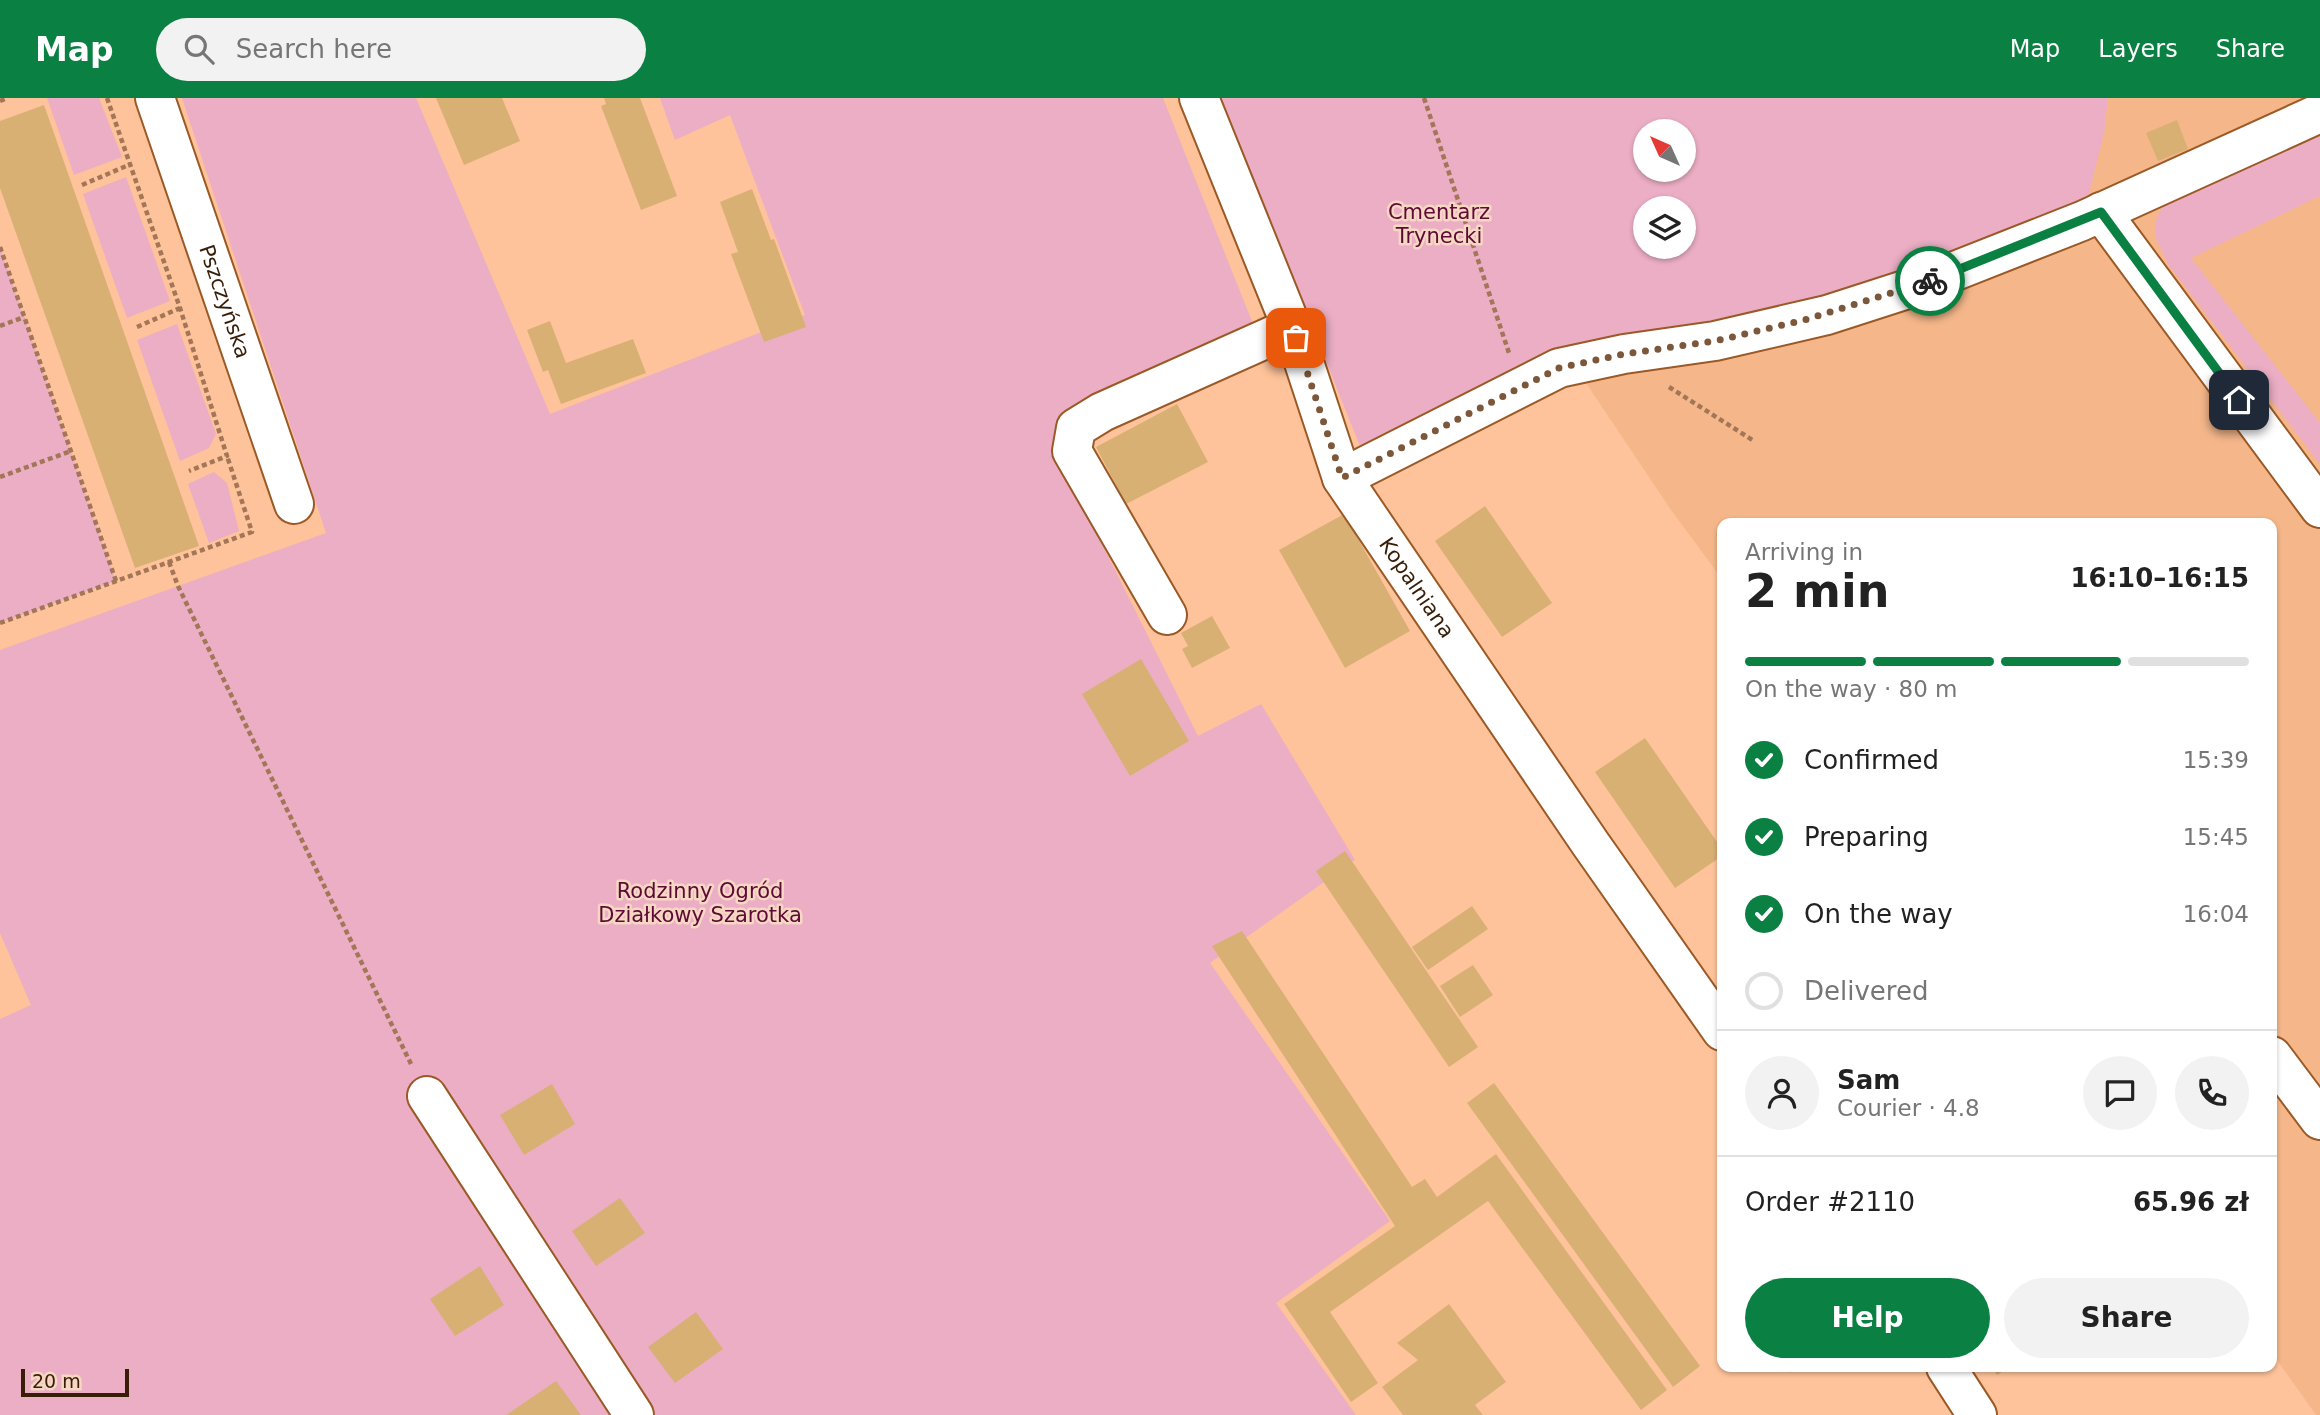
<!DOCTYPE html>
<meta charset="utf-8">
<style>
:root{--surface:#fff;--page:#f2f2f2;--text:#222;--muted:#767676;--line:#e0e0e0;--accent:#0b8043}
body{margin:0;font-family:"DejaVu Sans",sans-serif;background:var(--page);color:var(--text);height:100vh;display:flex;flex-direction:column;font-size:26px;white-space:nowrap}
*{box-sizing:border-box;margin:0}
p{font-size:23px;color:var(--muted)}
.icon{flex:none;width:38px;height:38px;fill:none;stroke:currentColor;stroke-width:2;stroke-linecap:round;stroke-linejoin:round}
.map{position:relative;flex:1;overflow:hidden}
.side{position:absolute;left:1717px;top:420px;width:560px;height:854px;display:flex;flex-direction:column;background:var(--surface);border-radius:14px;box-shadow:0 2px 5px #0004}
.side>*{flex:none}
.needle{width:46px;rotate:315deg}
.tools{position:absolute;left:1633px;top:21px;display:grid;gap:14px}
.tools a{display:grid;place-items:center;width:63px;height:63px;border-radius:50%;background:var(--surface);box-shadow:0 2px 5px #0004;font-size:35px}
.scale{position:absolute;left:21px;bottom:18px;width:108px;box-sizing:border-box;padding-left:7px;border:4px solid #381d07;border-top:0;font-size:19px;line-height:24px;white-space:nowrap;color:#381d07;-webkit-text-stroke:5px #f6d7c3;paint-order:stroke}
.pin{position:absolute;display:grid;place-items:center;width:60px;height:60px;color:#fff;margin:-30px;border-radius:14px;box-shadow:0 4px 10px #0006}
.courier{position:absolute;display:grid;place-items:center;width:70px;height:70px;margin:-35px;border:5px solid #0b8043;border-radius:50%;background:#fff;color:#222;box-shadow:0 2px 9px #0007}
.headline em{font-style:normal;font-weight:700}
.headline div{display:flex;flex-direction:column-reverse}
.headline{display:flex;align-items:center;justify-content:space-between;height:119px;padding:0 28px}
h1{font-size:46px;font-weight:700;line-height:52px}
.bar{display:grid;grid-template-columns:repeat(4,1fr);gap:10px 7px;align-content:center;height:84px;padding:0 28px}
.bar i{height:9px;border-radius:5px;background:var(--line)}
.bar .on{background:var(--accent)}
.bar p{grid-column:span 4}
.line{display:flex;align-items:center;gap:18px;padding:0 28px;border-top:2px solid var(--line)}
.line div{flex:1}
.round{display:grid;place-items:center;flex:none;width:74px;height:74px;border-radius:37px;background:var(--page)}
ol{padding:0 28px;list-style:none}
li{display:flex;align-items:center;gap:21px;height:77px}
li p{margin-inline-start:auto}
li .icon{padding:7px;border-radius:50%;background:var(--accent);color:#fff;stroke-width:4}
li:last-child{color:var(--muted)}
li i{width:38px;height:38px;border:4px solid var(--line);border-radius:50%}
.button{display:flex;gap:14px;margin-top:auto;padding:14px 28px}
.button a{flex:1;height:80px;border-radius:42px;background:var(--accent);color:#fff;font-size:28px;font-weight:700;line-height:80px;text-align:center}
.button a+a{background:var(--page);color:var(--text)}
header{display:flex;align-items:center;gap:42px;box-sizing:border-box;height:98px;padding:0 35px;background:var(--accent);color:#fff}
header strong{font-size:33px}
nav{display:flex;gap:38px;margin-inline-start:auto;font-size:24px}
.search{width:490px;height:63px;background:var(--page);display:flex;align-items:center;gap:18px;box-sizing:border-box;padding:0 24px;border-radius:38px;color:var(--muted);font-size:26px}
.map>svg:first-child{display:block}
.built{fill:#f5b78a}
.green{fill:#ebaec4;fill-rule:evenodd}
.building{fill:#d9b074}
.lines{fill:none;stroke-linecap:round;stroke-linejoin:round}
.minor-casing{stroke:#9b5925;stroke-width:42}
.path{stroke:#a27656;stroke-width:4.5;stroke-dasharray:5 3.5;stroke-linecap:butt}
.minor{stroke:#fff;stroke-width:38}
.done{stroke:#7d573a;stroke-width:7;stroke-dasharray:0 12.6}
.route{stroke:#0b8043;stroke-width:9}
.labels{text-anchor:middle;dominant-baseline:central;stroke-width:5;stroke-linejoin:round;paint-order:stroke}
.park-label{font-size:21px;fill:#5e0a36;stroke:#f6d7c3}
.street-label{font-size:21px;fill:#381d07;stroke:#f6d7c3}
</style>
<header>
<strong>Map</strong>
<div class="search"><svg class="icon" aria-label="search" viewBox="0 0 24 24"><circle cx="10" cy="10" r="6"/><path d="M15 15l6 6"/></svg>Search here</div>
<nav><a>Map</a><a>Layers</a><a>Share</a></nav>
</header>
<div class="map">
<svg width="2320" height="1317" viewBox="0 0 2320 1317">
<rect width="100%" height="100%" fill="#fec39a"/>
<polygon class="built" points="2108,0 2320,0 2320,1317 2316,1317 2272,1255 2272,425 1722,425 1722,481 1671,412 1588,288 1566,250 2104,35"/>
<g class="green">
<polygon points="47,0 99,0 122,59 74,77"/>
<polygon points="182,0 416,0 550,316 805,217 730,17 675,42 660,0 1163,0 1255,231 1054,350 1198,638 1261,606 1355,762 1210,865 1390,1123 1276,1205 1356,1317 0,1317 0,921 31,907 0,835 0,552 326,435"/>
<path d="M1221,0H2108L2104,35L2082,123L1827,217L1566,249L1361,351ZM1645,33H1684V72H1645ZM1645,110H1684V149H1645Z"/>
<path d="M2320,36V98L2191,160L2320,325V366L2168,166C2155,139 2147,128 2168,102Z"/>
<polygon points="126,79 170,203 127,220 83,96"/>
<polygon points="0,149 116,483 0,525"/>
<polygon points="177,226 216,336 209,350 180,363 137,242"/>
<polygon points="214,374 227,385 239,433 209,445 188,386"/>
</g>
<g class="building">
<polygon points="436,0 502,0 520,43 464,67"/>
<polygon points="604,0 640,0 677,98 641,112 601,8 606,6"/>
<polygon points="44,7 199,448 135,470 0,90 0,23"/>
<polygon points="2177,22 2188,51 2158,63 2146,35"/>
<polygon points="752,91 771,142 774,141 806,229 764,244 731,156 738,154 720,104"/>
<polygon points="550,223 566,265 633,241 646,275 561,306 548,272 543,274 527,232"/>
<polygon points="1177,306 1208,364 1126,406 1096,349"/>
<polygon points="1485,408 1552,505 1502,539 1435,443"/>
<polygon points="1344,416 1410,533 1345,570 1279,452"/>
<polygon points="1212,518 1230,550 1192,570 1182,551 1188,548 1181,535"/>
<polygon points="1141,561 1189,643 1130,678 1082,596"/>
<polygon points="1645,640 1722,751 1722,758 1675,790 1595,674"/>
<polygon points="1345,753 1478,949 1449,969 1316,773"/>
<polygon points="1472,808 1488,831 1428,872 1412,849"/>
<polygon points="1242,833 1412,1089 1425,1081 1437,1099 1496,1056 1667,1292 1641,1312 1488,1103 1330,1214 1378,1285 1351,1304 1284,1206 1395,1128 1212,848"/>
<polygon points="1473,867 1493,897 1460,919 1440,888"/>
<polygon points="1494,985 1700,1268 1673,1289 1467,1005"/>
<polygon points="552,986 575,1026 524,1057 500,1017"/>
<polygon points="620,1100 645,1135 596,1168 572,1133"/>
<polygon points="480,1168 504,1207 455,1238 430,1201"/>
<polygon points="1449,1206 1506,1284 1475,1307 1483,1317 1403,1317 1382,1289 1418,1262 1397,1245"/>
<polygon points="696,1214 723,1251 675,1285 648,1249"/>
<polygon points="1992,1269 2010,1269 1997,1277"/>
<polygon points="556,1283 581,1317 506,1317"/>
</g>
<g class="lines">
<defs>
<g id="minor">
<path id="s1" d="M155,0L294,406"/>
<path id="s2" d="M1199,0L1296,240L1342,380L1590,745L1722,933"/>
<polyline points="2101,114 2320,410"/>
<polyline points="1342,380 1559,270 1624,256 1715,243 1827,217 1917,188 2082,123 2320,15"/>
<polyline points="1167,517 1072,353 1076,330 1102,314 1292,229"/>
<polyline points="2272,958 2320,1022"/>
<polyline points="427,998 634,1317"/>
<polyline points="1946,1269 1977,1317"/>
</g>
</defs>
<use href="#minor" class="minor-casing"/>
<g class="path">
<polyline points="107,0 180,210 227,358 189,373"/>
<polyline points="1424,0 1509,255"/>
<polyline points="0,3 8,0"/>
<polyline points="82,87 131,66"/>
<polyline points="0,149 116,483"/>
<polyline points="0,228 24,219"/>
<polyline points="137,229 180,210"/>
<polyline points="1669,289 1754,343"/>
<polyline points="0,379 71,353"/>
<polyline points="169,464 178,488 411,966"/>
<polyline points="0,525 252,434 227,358"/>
<polyline points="1789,1269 1793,1275"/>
</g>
<use href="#minor" class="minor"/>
</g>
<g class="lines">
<polyline class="done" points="1296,240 1342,380 1559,270 1624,256 1715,243 1804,222 1930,183"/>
<polyline class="route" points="1930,183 2101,114 2239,302"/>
</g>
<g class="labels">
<g class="park-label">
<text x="1439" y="114">Cmentarz<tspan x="1439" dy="24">Trynecki</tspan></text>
<text x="700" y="793">Rodzinny Ogród<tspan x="700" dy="24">Działkowy Szarotka</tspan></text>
</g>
<g class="street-label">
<text stroke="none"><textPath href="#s1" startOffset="215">Pszczyńska</textPath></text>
<text stroke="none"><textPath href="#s2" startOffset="539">Kopalniana</textPath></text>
</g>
</g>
</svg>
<div class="tools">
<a><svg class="needle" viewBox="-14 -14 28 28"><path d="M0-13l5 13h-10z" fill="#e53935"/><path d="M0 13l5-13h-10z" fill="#767676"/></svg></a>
<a><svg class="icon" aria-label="layers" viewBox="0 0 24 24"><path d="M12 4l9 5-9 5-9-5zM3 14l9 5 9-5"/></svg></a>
</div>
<div class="scale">20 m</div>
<div class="pin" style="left:1296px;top:240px;background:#ea580c"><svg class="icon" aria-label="bag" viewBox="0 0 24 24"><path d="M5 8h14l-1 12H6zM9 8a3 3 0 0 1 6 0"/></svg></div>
<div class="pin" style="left:2239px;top:302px;background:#1f2937"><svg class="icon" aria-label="home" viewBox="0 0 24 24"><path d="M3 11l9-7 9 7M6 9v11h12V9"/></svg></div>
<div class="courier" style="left:1930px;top:183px"><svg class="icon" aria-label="bike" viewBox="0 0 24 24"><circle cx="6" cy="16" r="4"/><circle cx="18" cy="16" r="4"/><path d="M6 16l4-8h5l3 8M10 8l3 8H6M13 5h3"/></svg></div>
<section class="side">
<div class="headline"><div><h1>2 min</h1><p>Arriving in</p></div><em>16:10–16:15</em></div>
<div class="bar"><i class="on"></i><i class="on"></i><i class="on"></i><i></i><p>On the way · 80 m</p></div>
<ol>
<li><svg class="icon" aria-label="check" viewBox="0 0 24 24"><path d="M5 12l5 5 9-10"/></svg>Confirmed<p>15:39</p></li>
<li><svg class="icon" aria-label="check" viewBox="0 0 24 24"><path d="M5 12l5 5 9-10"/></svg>Preparing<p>15:45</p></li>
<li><svg class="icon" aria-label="check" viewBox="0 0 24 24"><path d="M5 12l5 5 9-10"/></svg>On the way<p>16:04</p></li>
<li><i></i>Delivered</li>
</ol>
<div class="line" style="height:126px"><a class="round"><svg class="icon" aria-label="person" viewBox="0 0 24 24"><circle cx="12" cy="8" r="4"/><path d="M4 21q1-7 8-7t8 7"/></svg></a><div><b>Sam</b><p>Courier · 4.8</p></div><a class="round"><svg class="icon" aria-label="chat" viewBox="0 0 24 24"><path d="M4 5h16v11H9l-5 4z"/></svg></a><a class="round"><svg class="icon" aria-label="phone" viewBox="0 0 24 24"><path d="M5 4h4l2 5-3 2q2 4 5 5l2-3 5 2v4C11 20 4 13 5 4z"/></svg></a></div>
<div class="line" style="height:91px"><div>Order #2110</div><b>65.96 zł</b></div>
<div class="button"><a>Help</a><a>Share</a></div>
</section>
</div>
